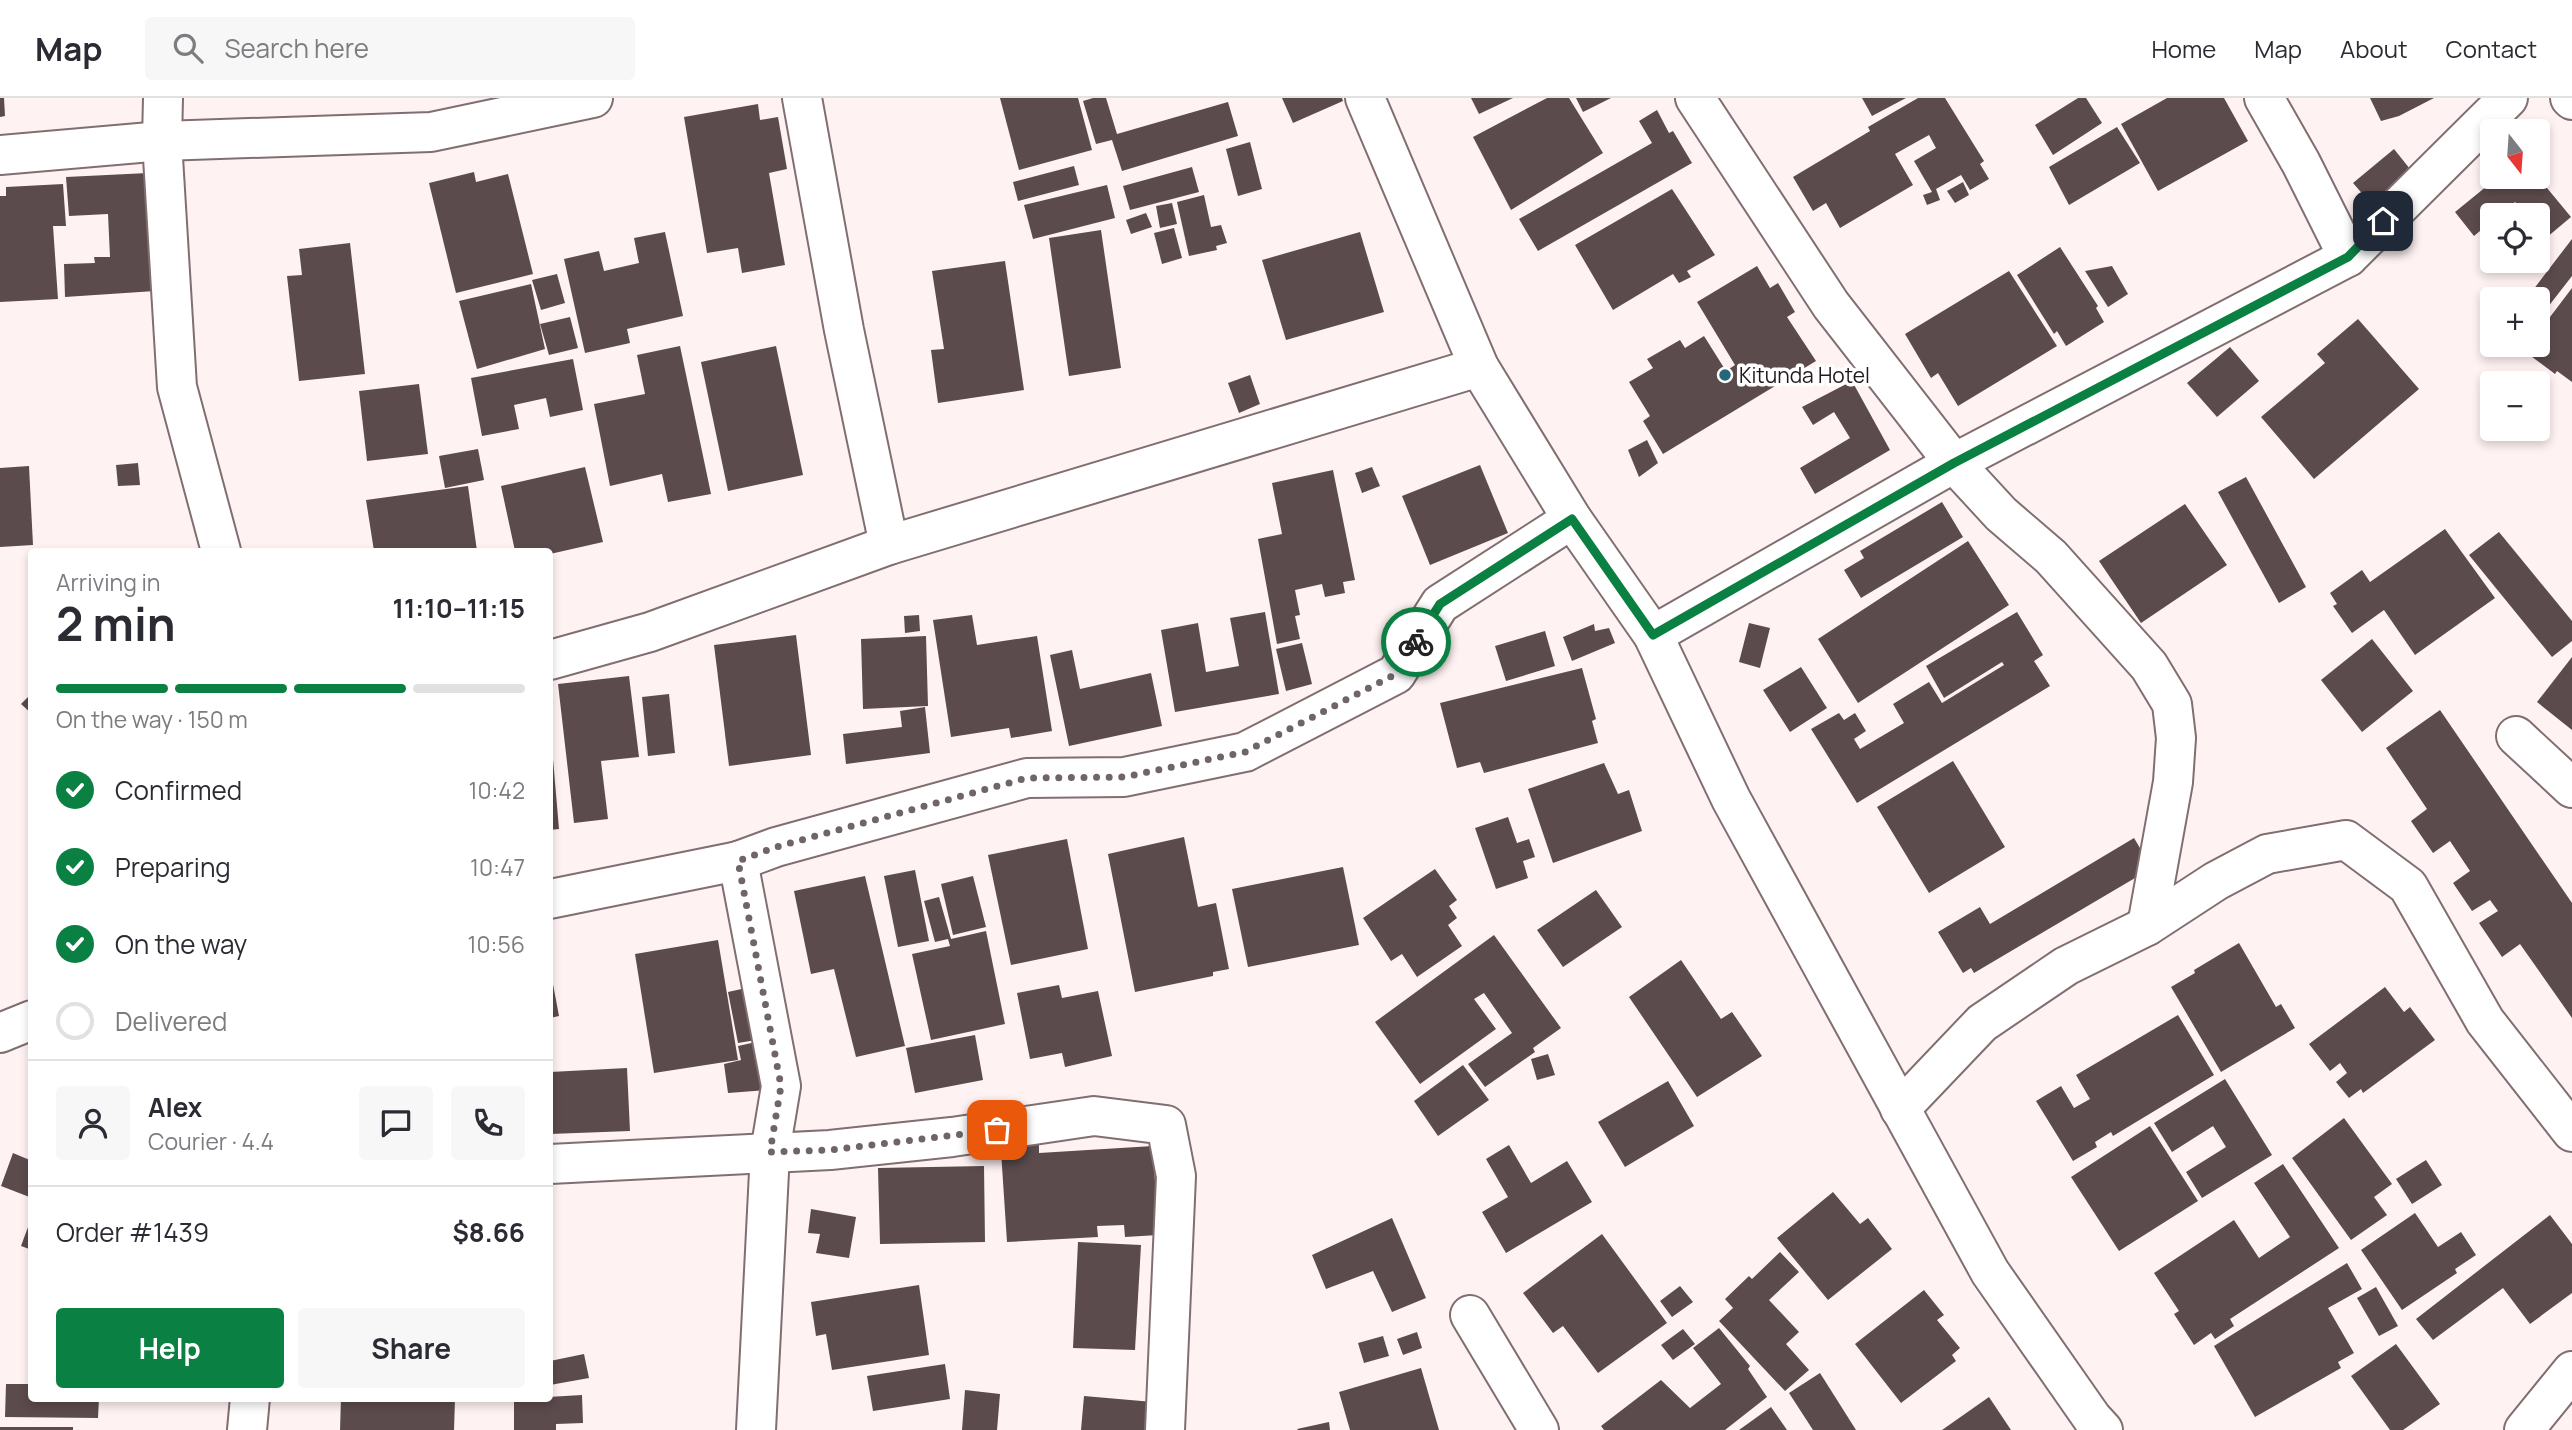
<!DOCTYPE html>
<meta charset="utf-8">
<style>
:root{--surface:#fff;--page:#f7f7f7;--text:#2b2b33;--muted:#7c7c81;--line:#e1e1e2;--accent:#0b8043}
body{margin:0;font-family:Manrope,sans-serif;background:var(--page);color:var(--text);height:100vh;display:flex;flex-direction:column;font-size:26px;white-space:nowrap}
*{box-sizing:border-box;margin:0}
p{font-size:23px;color:var(--muted)}
.icon{flex:none;width:38px;height:38px;fill:none;stroke:currentColor;stroke-width:2;stroke-linecap:round;stroke-linejoin:round}
.map{position:relative;flex:1;overflow:hidden}
.panel{position:absolute;left:28px;top:450px;width:525px;height:854px;display:flex;flex-direction:column;background:var(--surface);border-radius:7px;box-shadow:0 4px 10px #0003}
.panel>*{flex:none}
.needle{width:46px;rotate:163deg}
.buttons{position:absolute;left:2480px;top:21px;display:grid;gap:14px}
.buttons a{display:grid;place-items:center;width:70px;height:70px;border-radius:7px;background:var(--surface);box-shadow:0 4px 10px #0003;font-size:35px}
.pin{position:absolute;display:grid;place-items:center;width:60px;height:60px;color:#fff;margin:-30px;border-radius:14px;box-shadow:0 4px 10px #0006}
.courier{position:absolute;display:grid;place-items:center;width:70px;height:70px;margin:-35px;border:5px solid #0b8043;border-radius:50%;background:#fff;color:#222;box-shadow:0 2px 9px #0007}
.overview em{font-style:normal;font-weight:700}
.overview div{display:flex;flex-direction:column-reverse}
.overview{display:flex;align-items:center;justify-content:space-between;height:119px;padding:0 28px}
h1{font-size:46px;font-weight:700;line-height:52px}
.bar{display:grid;grid-template-columns:repeat(4,1fr);gap:10px 7px;align-content:center;height:84px;padding:0 28px}
.bar i{height:9px;border-radius:5px;background:var(--line)}
.bar .current{background:var(--accent)}
.bar p{grid-column:span 4}
.line{display:flex;align-items:center;gap:18px;padding:0 28px;border-top:2px solid var(--line)}
.line div{flex:1}
.round{display:grid;place-items:center;flex:none;width:74px;height:74px;border-radius:7px;background:var(--page)}
ol{padding:0 28px;list-style:none}
li{display:flex;align-items:center;gap:21px;height:77px}
li p{margin-inline-start:auto}
li .icon{padding:7px;border-radius:50%;background:var(--accent);color:#fff;stroke-width:4}
li:last-child{color:var(--muted)}
li i{width:38px;height:38px;border:4px solid var(--line);border-radius:50%}
.primary-button{display:flex;gap:14px;margin-top:auto;padding:14px 28px}
.primary-button a{flex:1;height:80px;border-radius:7px;background:var(--accent);color:#fff;font-size:28px;font-weight:700;line-height:80px;text-align:center}
.primary-button a+a{background:var(--page);color:var(--text)}
header{display:flex;align-items:center;gap:42px;box-sizing:border-box;height:98px;padding:0 35px;background:var(--surface);border-bottom:2px solid var(--line)}
header strong{font-size:33px}
nav{display:flex;gap:38px;margin-inline-start:auto;font-size:24px}
.search{width:490px;height:63px;background:var(--page);display:flex;align-items:center;gap:18px;box-sizing:border-box;padding:0 24px;border-radius:7px;color:var(--muted);font-size:26px}
.map>svg:first-child{display:block}
.building{fill:#5c4b4c}
.lines{fill:none;stroke-linecap:round;stroke-linejoin:round}
.street-casing{stroke:#816e70;stroke-width:42}
.street{stroke:#fff;stroke-width:38}
.done{stroke:#6f6566;stroke-width:7;stroke-dasharray:0 12.6}
.route{stroke:#0b8043;stroke-width:9}
.poi-dot{fill:#25677a;stroke:#fff;stroke-width:2.5}
.labels{text-anchor:middle;dominant-baseline:central;stroke-width:7;stroke-linejoin:round;paint-order:stroke}
.poi-label{font-size:21px;fill:#21191a;stroke:#fff;text-anchor:start}
</style>
<header>
<strong>Map</strong>
<div class="search"><svg class="icon" aria-label="search" viewBox="0 0 24 24"><circle cx="10" cy="10" r="6"/><path d="M15 15l6 6"/></svg>Search here</div>
<nav><a>Home</a><a>Map</a><a>About</a><a>Contact</a></nav>
</header>
<div class="map">
<svg width="2572" height="1332" viewBox="0 0 2572 1332">
<rect width="100%" height="100%" fill="#fff2f3"/>
<g class="building">
<polygon points="0,0 4,0 5,18 0,19"/>
<polygon points="1000,0 1078,0 1092,52 1019,72"/>
<polygon points="1093,0 1106,0 1117,36 1228,4 1238,38 1122,73 1112,42 1096,46 1083,3"/>
<polygon points="1282,0 1342,0 1343,3 1293,25"/>
<polygon points="1471,0 1513,0 1479,16"/>
<polygon points="1547,0 1569,0 1603,55 1511,112 1473,39"/>
<polygon points="1576,0 1611,0 1583,14"/>
<polygon points="1862,0 1906,0 1872,18"/>
<polygon points="1918,0 1945,0 1984,63 1980,66 1989,81 1970,92 1961,77 1936,91 1940,102 1927,107 1923,97 1932,94 1914,63 1936,50 1929,37 1895,56 1913,87 1840,130 1826,105 1813,113 1793,79 1870,33 1868,29"/>
<polygon points="2078,0 2086,0 2102,25 2053,57 2035,27"/>
<polygon points="2167,0 2224,0 2248,43 2158,93 2121,26"/>
<polygon points="2370,0 2434,0 2399,18 2381,23"/>
<polygon points="758,6 760,22 778,19 787,71 769,75 785,167 742,175 738,150 707,155 684,19"/>
<polygon points="1657,12 1669,35 1673,33 1692,65 1538,153 1519,121 1652,45 1639,23"/>
<polygon points="2117,29 2140,65 2069,107 2049,69"/>
<polygon points="1250,44 1262,91 1238,98 1226,51"/>
<polygon points="2394,51 2414,76 2373,108 2353,85"/>
<polygon points="1074,68 1079,87 1018,103 1013,84"/>
<polygon points="1192,69 1199,94 1130,112 1123,88"/>
<polygon points="474,74 476,84 508,76 533,176 456,195 429,85"/>
<polygon points="148,75 155,193 65,199 64,166 95,165 94,159 110,159 108,116 69,118 66,79"/>
<polygon points="2498,79 2538,79 2571,119 2546,140 2538,130 2538,117 2526,117 2515,104 2499,117 2492,117 2492,123 2474,138 2455,114"/>
<polygon points="1963,84 1969,97 1955,105 1947,93"/>
<polygon points="63,86 66,128 53,128 58,201 0,204 0,98 6,98 6,89"/>
<polygon points="1107,87 1115,120 1033,141 1024,107"/>
<polygon points="1672,91 1715,157 1687,173 1691,179 1679,185 1673,176 1613,212 1575,147"/>
<polygon points="1204,97 1211,129 1221,127 1227,145 1216,148 1217,152 1189,158 1177,104"/>
<polygon points="1172,105 1177,126 1160,130 1156,108"/>
<polygon points="1146,115 1152,129 1131,136 1126,122"/>
<polygon points="1174,130 1182,160 1162,166 1154,135"/>
<polygon points="1101,132 1121,270 1069,278 1049,140"/>
<polygon points="665,134 683,218 627,231 630,245 585,255 564,161 599,153 604,173 639,165 634,140"/>
<polygon points="1360,134 1384,214 1286,242 1262,162"/>
<polygon points="2572,141 2572,178 2544,214 2538,209 2538,201 2526,201"/>
<polygon points="350,145 365,276 299,283 287,178 302,177 299,151"/>
<polygon points="2060,149 2098,208 2096,210 2104,224 2066,248 2057,233 2054,236 2017,177"/>
<polygon points="1005,163 1024,292 938,305 931,252 944,251 932,173"/>
<polygon points="1757,168 1770,190 1778,185 1795,214 1787,219 1816,263 1663,356 1643,323 1650,318 1629,284 1653,270 1647,261 1680,242 1685,250 1704,238 1726,273 1735,267 1697,204"/>
<polygon points="2112,168 2128,196 2108,209 2085,173"/>
<polygon points="2009,173 2057,248 1958,308 1938,275 1931,280 1905,236"/>
<polygon points="557,176 565,205 541,212 532,182"/>
<polygon points="531,186 545,251 477,271 459,203"/>
<polygon points="2572,190 2572,284 2557,273 2555,276 2524,253 2529,247 2538,247 2538,235"/>
<polygon points="570,219 578,250 549,257 540,226"/>
<polygon points="2358,221 2419,291 2314,381 2261,319 2325,265 2317,256"/>
<polygon points="680,248 711,396 668,404 662,376 610,388 594,306 645,296 637,257"/>
<polygon points="776,248 803,377 728,393 701,264"/>
<polygon points="2230,249 2259,283 2217,319 2187,285"/>
<polygon points="573,261 583,312 550,319 546,300 514,307 519,331 482,338 471,280"/>
<polygon points="1250,277 1260,306 1239,315 1228,285"/>
<polygon points="1852,283 1890,352 1815,396 1800,370 1850,340 1834,314 1813,327 1802,309"/>
<polygon points="419,286 428,356 367,363 359,293"/>
<polygon points="1647,342 1658,365 1639,379 1628,352"/>
<polygon points="478,351 484,382 445,390 439,358"/>
<polygon points="138,365 140,387 118,388 116,367"/>
<polygon points="1480,367 1508,435 1430,467 1402,398"/>
<polygon points="29,368 33,447 0,449 0,370"/>
<polygon points="585,369 603,444 550,456 550,453 515,453 501,388"/>
<polygon points="1372,369 1380,388 1362,395 1355,375"/>
<polygon points="1333,372 1355,482 1343,484 1345,495 1325,499 1322,486 1295,492 1300,517 1295,518 1300,541 1277,546 1258,441 1282,436 1272,385"/>
<polygon points="2246,379 2306,489 2279,505 2218,394"/>
<polygon points="468,388 477,453 374,453 366,402"/>
<polygon points="1942,404 1963,439 1861,500 1844,472 1864,460 1860,453"/>
<polygon points="2185,406 2227,467 2141,525 2099,463"/>
<polygon points="2445,431 2495,500 2415,557 2384,512 2352,535 2333,508 2337,506 2330,495 2362,472 2370,484"/>
<polygon points="2499,434 2572,523 2572,543 2552,559 2469,457"/>
<polygon points="1968,443 2009,507 1858,605 1818,541"/>
<polygon points="1265,514 1279,596 1175,614 1161,532 1198,525 1206,574 1239,568 1230,520"/>
<polygon points="2017,514 2043,557 2034,563 2050,588 1857,705 1811,631 1839,615 1844,622 1855,615 1866,633 1854,641 1860,651 1904,625 1893,606 1929,584 1942,605 2004,567 2002,564 1944,600 1926,568"/>
<polygon points="919,517 920,533 905,535 904,518"/>
<polygon points="972,517 977,547 1037,538 1052,633 1011,640 1009,630 951,639 933,522"/>
<polygon points="1749,525 1770,530 1760,570 1739,564"/>
<polygon points="1594,526 1595,533 1609,530 1615,545 1572,563 1563,539"/>
<polygon points="1545,533 1555,568 1506,583 1495,548"/>
<polygon points="796,537 811,657 729,668 714,547"/>
<polygon points="926,538 928,608 863,611 861,541"/>
<polygon points="2372,541 2413,593 2362,634 2321,582"/>
<polygon points="1302,545 1312,586 1286,593 1276,551"/>
<polygon points="1072,552 1080,591 1151,575 1162,628 1069,648 1050,557"/>
<polygon points="2572,559 2572,632 2537,604"/>
<polygon points="1801,569 1827,610 1790,634 1763,592"/>
<polygon points="1582,570 1596,621 1592,623 1598,645 1484,675 1480,664 1457,670 1440,605"/>
<polygon points="629,578 639,659 601,663 608,721 574,725 558,586"/>
<polygon points="32,595 32,616 21,606"/>
<polygon points="669,596 675,655 648,658 642,599"/>
<polygon points="925,609 930,655 846,666 843,636 902,629 900,613"/>
<polygon points="2440,612 2572,805 2572,920 2520,846 2502,859 2479,825 2498,813 2490,802 2472,813 2453,785 2470,773 2450,743 2433,755 2411,723 2427,711 2386,650"/>
<polygon points="550,638 551,638 559,731 550,732"/>
<polygon points="1953,663 2005,749 1929,795 1877,709"/>
<polygon points="1604,665 1618,696 1629,692 1642,733 1553,765 1528,691"/>
<polygon points="1508,719 1517,745 1529,741 1535,759 1523,763 1528,780 1496,791 1475,730"/>
<polygon points="1184,739 1198,809 1216,805 1229,871 1213,874 1213,878 1135,894 1108,756"/>
<polygon points="2134,740 2152,770 1974,875 1971,870 1963,875 1938,834 1980,809 1990,826"/>
<polygon points="1067,741 1088,851 1011,867 988,757"/>
<polygon points="1343,769 1359,847 1248,869 1232,791"/>
<polygon points="1435,771 1457,802 1449,808 1457,820 1448,827 1462,848 1417,879 1402,856 1391,863 1363,820"/>
<polygon points="915,772 929,843 898,849 884,778"/>
<polygon points="865,778 905,948 856,959 834,871 811,876 794,793"/>
<polygon points="973,778 986,829 953,837 941,786"/>
<polygon points="1596,792 1622,829 1563,869 1537,832"/>
<polygon points="939,799 951,841 986,833 1005,926 931,942 912,856 950,848 948,841 935,844 924,803"/>
<polygon points="1494,837 1561,930 1533,950 1535,954 1485,989 1468,966 1512,935 1484,895 1474,901 1496,931 1420,986 1375,924"/>
<polygon points="718,842 738,962 654,975 635,856"/>
<polygon points="2239,845 2276,909 2281,906 2295,930 2221,974 2171,889 2195,875 2194,872"/>
<polygon points="1681,862 1721,921 1732,914 1762,958 1697,999 1629,899"/>
<polygon points="550,881 552,881 559,918 550,920"/>
<polygon points="1059,887 1062,900 1098,893 1112,958 1065,969 1062,955 1030,961 1017,895"/>
<polygon points="2385,889 2404,914 2410,909 2435,942 2363,995 2361,991 2349,1000 2336,984 2347,975 2340,965 2330,973 2309,946"/>
<polygon points="746,890 756,942 738,945 728,894"/>
<polygon points="2178,917 2214,977 2113,1038 2111,1034 2095,1044 2097,1049 2073,1063 2036,1003 2061,988 2074,1010 2090,1001 2076,977"/>
<polygon points="975,937 983,982 915,995 906,950"/>
<polygon points="756,944 767,992 728,995 724,966 741,962 738,948"/>
<polygon points="1548,956 1555,977 1537,982 1531,961"/>
<polygon points="1463,967 1489,1002 1438,1038 1414,1003"/>
<polygon points="627,970 630,1033 550,1036 550,974"/>
<polygon points="2225,981 2272,1057 2202,1100 2186,1074 2226,1049 2213,1028 2172,1054 2154,1025"/>
<polygon points="1668,983 1694,1028 1625,1069 1598,1024"/>
<polygon points="2344,1020 2392,1086 2374,1099 2387,1117 2351,1142 2292,1060"/>
<polygon points="2150,1028 2198,1103 2119,1153 2071,1079"/>
<polygon points="1039,1036 1039,1055 1153,1048 1158,1137 1125,1139 1124,1127 1097,1128 1098,1139 1007,1144 1000,1038"/>
<polygon points="1509,1047 1531,1085 1567,1063 1592,1104 1506,1155 1482,1114 1508,1099 1486,1061"/>
<polygon points="13,1055 32,1063 32,1100 1,1088"/>
<polygon points="2426,1062 2442,1087 2412,1106 2396,1081"/>
<polygon points="2283,1066 2339,1150 2230,1221 2234,1228 2215,1241 2211,1235 2194,1247 2174,1216 2179,1213 2154,1175 2234,1122 2259,1160 2290,1139 2254,1085"/>
<polygon points="984,1068 985,1144 880,1146 878,1070"/>
<polygon points="1833,1094 1860,1126 1868,1120 1892,1151 1828,1202 1777,1140"/>
<polygon points="811,1111 856,1119 849,1160 816,1155 820,1136 808,1135"/>
<polygon points="2415,1115 2438,1149 2461,1134 2476,1157 2455,1171 2457,1175 2402,1212 2361,1152"/>
<polygon points="2550,1117 2572,1146 2572,1195 2530,1226 2503,1190 2433,1242 2416,1221"/>
<polygon points="1392,1120 1426,1200 1392,1214 1373,1173 1326,1191 1312,1157"/>
<polygon points="31,1121 32,1121 32,1152 21,1148"/>
<polygon points="1602,1136 1667,1225 1598,1275 1563,1228 1553,1235 1523,1195"/>
<polygon points="1078,1144 1141,1147 1135,1252 1073,1250"/>
<polygon points="1780,1154 1799,1174 1769,1202 1799,1234 1786,1246 1809,1272 1785,1293 1719,1223 1733,1210 1725,1201 1749,1178 1752,1181"/>
<polygon points="2347,1165 2362,1191 2328,1210 2354,1255 2338,1264 2341,1270 2255,1319 2214,1248"/>
<polygon points="919,1187 929,1257 832,1272 826,1236 816,1238 811,1204"/>
<polygon points="1680,1188 1693,1204 1672,1219 1660,1203"/>
<polygon points="2376,1189 2398,1228 2379,1238 2357,1200"/>
<polygon points="1924,1192 1944,1217 1937,1222 1960,1250 1952,1257 1956,1263 1901,1305 1855,1246"/>
<polygon points="1719,1230 1750,1268 1748,1271 1767,1299 1725,1332 1604,1332 1601,1328 1661,1282 1690,1310 1721,1286 1693,1250"/>
<polygon points="1683,1231 1695,1246 1673,1262 1661,1247"/>
<polygon points="1417,1234 1422,1250 1403,1257 1397,1241"/>
<polygon points="1383,1238 1389,1258 1364,1265 1358,1245"/>
<polygon points="2396,1246 2440,1306 2403,1332 2390,1332 2351,1278"/>
<polygon points="584,1256 589,1280 550,1287 550,1263"/>
<polygon points="945,1266 950,1301 873,1313 867,1278"/>
<polygon points="1421,1270 1439,1332 1350,1332 1339,1294"/>
<polygon points="1820,1275 1856,1332 1813,1332 1789,1295"/>
<polygon points="6,1286 32,1286 32,1300 99,1300 98,1320 5,1319"/>
<polygon points="965,1292 1000,1296 997,1332 962,1332"/>
<polygon points="582,1297 583,1325 556,1326 556,1332 514,1332 514,1301"/>
<polygon points="1084,1298 1153,1304 1150,1332 1081,1332"/>
<polygon points="1989,1299 2011,1332 1942,1332"/>
<polygon points="341,1300 455,1300 454,1332 340,1332"/>
<polygon points="1771,1309 1787,1332 1739,1332"/>
<polygon points="1329,1324 1330,1332 1298,1332 1297,1331"/>
<rect x="0" y="1329" width="73" height="3"/>
</g>
<g class="lines">
<defs>
<g id="street">
<polyline points="163,0 162,43 177,289 221,453"/>
<polyline points="802,0 844,232 889,447"/>
<polyline points="1365,0 1479,269 1572,421 1653,537 1731,701 1990,1174 2092,1320 2103,1332"/>
<polyline points="1695,0 1831,207 1954,365 2001,416 2051,459 2149,568 2172,606 2176,640 2173,684 2147,828"/>
<polyline points="2264,0 2301,65 2348,159"/>
<polyline points="2570,0 2572,2"/>
<polyline points="0,57 162,43 431,34 593,0"/>
<polyline points="1653,537 1954,365 2348,159 2508,0"/>
<polyline points="550,562 650,534 889,447 1479,269"/>
<polyline points="2516,638 2572,690"/>
<polyline points="738,763 781,988 770,1054 756,1332"/>
<polyline points="550,801 738,763 776,749 1027,680 1124,679 1245,654 1396,576 1440,506 1572,421"/>
<polyline points="0,935 32,922"/>
<polyline points="1900,1011 1982,925 2066,868 2147,828 2216,783 2267,756 2346,742 2408,788 2485,923 2572,1034"/>
<polyline points="550,1066 830,1052 952,1039 1094,1018 1166,1027 1176,1078 1165,1332"/>
<polyline points="1470,1217 1539,1332"/>
<polyline points="247,1332 250,1300"/>
<polyline points="2524,1332 2572,1273"/>
</g>
</defs>
<use href="#street" class="street-casing"/>
<use href="#street" class="street"/>
</g>
<g class="lines">
<polyline class="done" points="997,1032 830,1052 770,1054 781,988 738,763 776,749 1027,680 1124,679 1245,654 1396,576 1416,544"/>
<polyline class="route" points="1416,544 1440,506 1572,421 1653,537 1954,365 2348,159 2383,123"/>
</g>
<circle class="poi-dot" cx="1725" cy="277" r="7"/>
<g class="labels">
<g class="poi-label">
<text x="1739" y="277">Kitunda Hotel</text>
</g>
</g>
</svg>
<div class="buttons">
<a><svg class="needle" viewBox="-14 -14 28 28"><path d="M0-13l5 13h-10z" fill="#e53935"/><path d="M0 13l5-13h-10z" fill="#7c7c81"/></svg></a>
<a><svg class="icon" aria-label="locate" viewBox="0 0 24 24"><circle cx="12" cy="12" r="6"/><path d="M12 2v4M12 18v4M2 12h4M18 12h4"/></svg></a>
<a>+</a>
<a>−</a>
</div>
<div class="pin" style="left:997px;top:1032px;background:#ea580c"><svg class="icon" aria-label="bag" viewBox="0 0 24 24"><path d="M5 8h14l-1 12H6zM9 8a3 3 0 0 1 6 0"/></svg></div>
<div class="pin" style="left:2383px;top:123px;background:#1f2937"><svg class="icon" aria-label="home" viewBox="0 0 24 24"><path d="M3 11l9-7 9 7M6 9v11h12V9"/></svg></div>
<div class="courier" style="left:1416px;top:544px"><svg class="icon" aria-label="bike" viewBox="0 0 24 24"><circle cx="6" cy="16" r="4"/><circle cx="18" cy="16" r="4"/><path d="M6 16l4-8h5l3 8M10 8l3 8H6M13 5h3"/></svg></div>
<section class="panel">
<div class="overview"><div><h1>2 min</h1><p>Arriving in</p></div><em>11:10–11:15</em></div>
<div class="bar"><i class="current"></i><i class="current"></i><i class="current"></i><i></i><p>On the way · 150 m</p></div>
<ol>
<li><svg class="icon" aria-label="check" viewBox="0 0 24 24"><path d="M5 12l5 5 9-10"/></svg>Confirmed<p>10:42</p></li>
<li><svg class="icon" aria-label="check" viewBox="0 0 24 24"><path d="M5 12l5 5 9-10"/></svg>Preparing<p>10:47</p></li>
<li><svg class="icon" aria-label="check" viewBox="0 0 24 24"><path d="M5 12l5 5 9-10"/></svg>On the way<p>10:56</p></li>
<li><i></i>Delivered</li>
</ol>
<div class="line" style="height:126px"><a class="round"><svg class="icon" aria-label="person" viewBox="0 0 24 24"><circle cx="12" cy="8" r="4"/><path d="M4 21q1-7 8-7t8 7"/></svg></a><div><b>Alex</b><p>Courier · 4.4</p></div><a class="round"><svg class="icon" aria-label="chat" viewBox="0 0 24 24"><path d="M4 5h16v11H9l-5 4z"/></svg></a><a class="round"><svg class="icon" aria-label="phone" viewBox="0 0 24 24"><path d="M5 4h4l2 5-3 2q2 4 5 5l2-3 5 2v4C11 20 4 13 5 4z"/></svg></a></div>
<div class="line" style="height:91px"><div>Order #1439</div><b>$8.66</b></div>
<div class="primary-button"><a>Help</a><a>Share</a></div>
</section>
</div>
